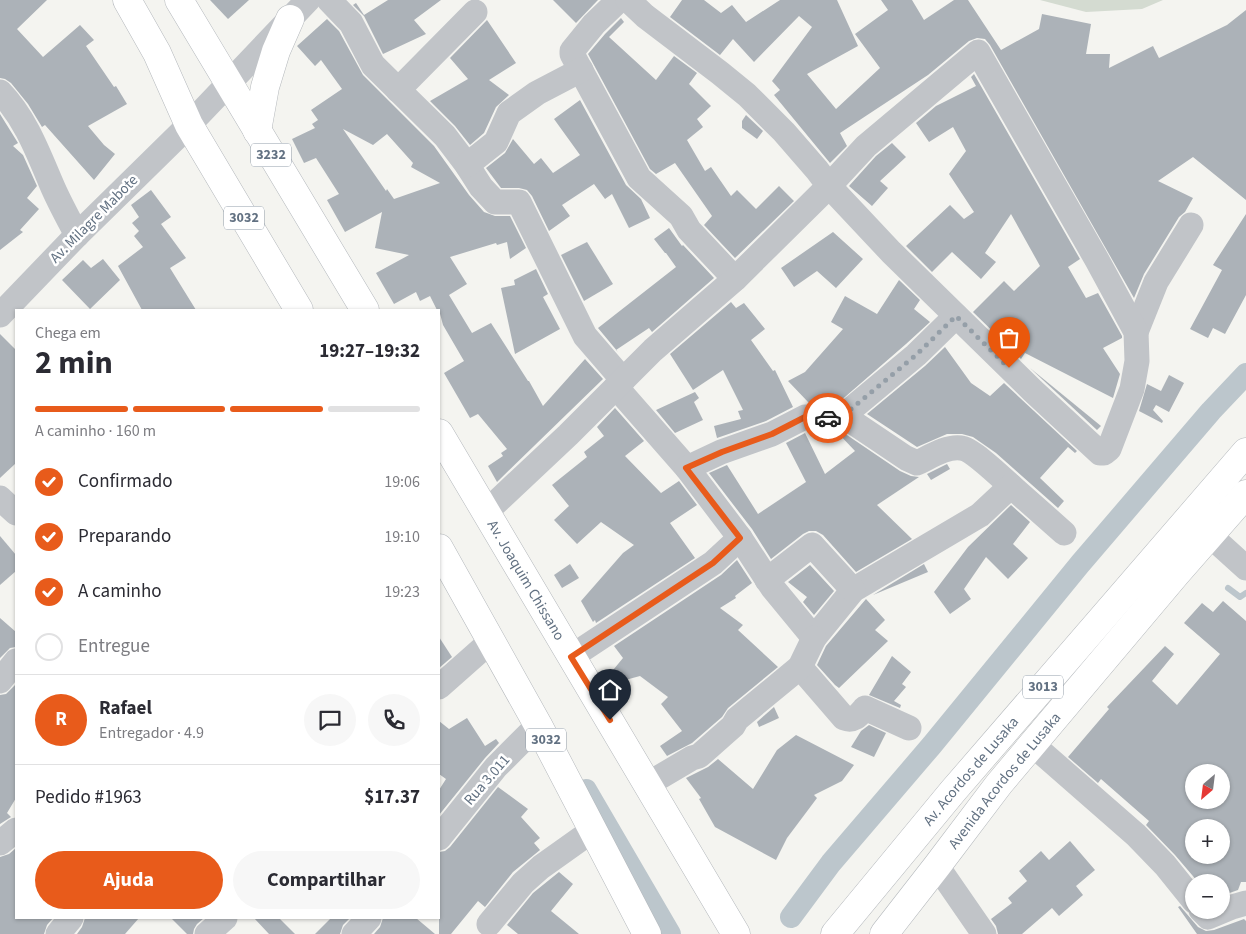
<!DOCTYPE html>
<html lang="pt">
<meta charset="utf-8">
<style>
:root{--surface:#fff;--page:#f7f7f7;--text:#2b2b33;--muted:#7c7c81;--line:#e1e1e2;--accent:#e85b1b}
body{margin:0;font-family:"Source Sans 3",sans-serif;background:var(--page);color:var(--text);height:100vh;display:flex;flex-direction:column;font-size:19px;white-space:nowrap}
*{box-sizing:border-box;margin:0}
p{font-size:16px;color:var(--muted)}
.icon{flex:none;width:28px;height:28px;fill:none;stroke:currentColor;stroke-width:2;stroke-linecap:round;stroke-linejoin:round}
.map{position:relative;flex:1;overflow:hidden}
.drawer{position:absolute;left:15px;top:309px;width:425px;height:610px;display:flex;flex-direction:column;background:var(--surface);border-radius:0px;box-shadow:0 1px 4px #0004}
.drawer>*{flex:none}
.needle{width:32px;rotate:208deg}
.controls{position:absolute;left:1185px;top:764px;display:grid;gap:10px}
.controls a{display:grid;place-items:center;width:45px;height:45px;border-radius:50%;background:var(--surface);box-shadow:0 1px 4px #0004;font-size:25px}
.pin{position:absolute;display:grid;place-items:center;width:42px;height:42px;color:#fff;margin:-51px -21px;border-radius:50% 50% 50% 0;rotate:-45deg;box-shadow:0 0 5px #0007}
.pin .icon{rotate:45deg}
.courier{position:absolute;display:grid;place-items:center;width:50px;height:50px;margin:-25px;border:4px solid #e85b1b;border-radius:50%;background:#fff;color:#222;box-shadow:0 1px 6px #0007}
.head em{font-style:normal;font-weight:700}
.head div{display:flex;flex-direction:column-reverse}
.head{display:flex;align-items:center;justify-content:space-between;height:85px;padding:0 20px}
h1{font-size:32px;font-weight:700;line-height:38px}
.bar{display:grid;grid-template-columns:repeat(4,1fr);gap:8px 5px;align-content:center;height:60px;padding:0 20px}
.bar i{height:6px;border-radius:4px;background:var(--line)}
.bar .on{background:var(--accent)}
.bar p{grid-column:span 4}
.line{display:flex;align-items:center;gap:12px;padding:0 20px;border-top:1px solid var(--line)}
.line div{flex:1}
.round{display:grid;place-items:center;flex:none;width:52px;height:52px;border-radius:26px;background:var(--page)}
ol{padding:0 20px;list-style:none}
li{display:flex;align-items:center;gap:15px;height:55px}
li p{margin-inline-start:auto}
li .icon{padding:5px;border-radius:50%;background:var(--accent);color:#fff;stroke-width:4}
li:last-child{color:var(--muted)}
li i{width:28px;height:28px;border:2px solid var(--line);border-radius:50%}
.action{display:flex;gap:10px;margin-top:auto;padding:10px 20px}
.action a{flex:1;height:58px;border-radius:30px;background:var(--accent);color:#fff;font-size:20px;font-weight:700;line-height:58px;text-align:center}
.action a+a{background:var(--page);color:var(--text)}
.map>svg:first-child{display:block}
.green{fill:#d4dbd1}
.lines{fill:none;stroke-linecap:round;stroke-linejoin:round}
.stream{stroke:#bcc6cc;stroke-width:6}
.canal{stroke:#bcc6cc;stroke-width:22}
.building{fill:#acb2b8;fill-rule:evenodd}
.major-casing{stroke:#b4b8bc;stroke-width:29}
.minor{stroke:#c1c4c8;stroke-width:25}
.major{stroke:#fff;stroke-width:28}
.done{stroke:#959fa8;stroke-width:5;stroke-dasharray:0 9}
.route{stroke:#e85b1b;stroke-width:6}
.labels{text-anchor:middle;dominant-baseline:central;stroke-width:5;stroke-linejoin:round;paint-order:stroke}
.shield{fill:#fff;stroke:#919ca8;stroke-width:1}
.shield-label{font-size:14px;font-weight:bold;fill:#627182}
.street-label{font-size:15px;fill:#627182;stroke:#fff}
</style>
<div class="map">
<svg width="1246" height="934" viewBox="0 0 1246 934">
<rect width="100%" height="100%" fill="#f4f4f0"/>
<polygon class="green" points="1040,0 1163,0 1142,9 1086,12"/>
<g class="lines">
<polyline class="stream" points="1228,588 1240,597 1246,593"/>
<g class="canal">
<polyline points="586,790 670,934"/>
<polyline points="791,917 831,863 932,745 1080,564 1211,411 1246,374"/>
</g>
</g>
<g class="building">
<polygon points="0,0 47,0 17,29 43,57 80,25 94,40 86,46 114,87 116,86 127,104 88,126 104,145 115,154 94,180 45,125 42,127 28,104 11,83 5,79 0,78"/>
<polygon points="210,0 249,0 228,19"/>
<polygon points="388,0 441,0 414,20 426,34 383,54 364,16 353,5 356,3 364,15"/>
<polygon points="553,0 598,0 576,23"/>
<polygon points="682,0 704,0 721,13 732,5 746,22 780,0 837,0 858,46 807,74 836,109 880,68 855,34 888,10 881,0 912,0 924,20 954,0 968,0 1001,50 1039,29 1042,14 1091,24 1086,54 1110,54 1109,68 1153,46 1159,58 1227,25 1246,10 1246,200 1193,157 1158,181 1193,198 1185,212 1179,217 1144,274 1134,298 990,45 985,39 977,38 969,41 928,75 840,133 847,146 830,163 774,95 780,90 772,81 812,27 799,16 754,62 733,39 720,55 670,17"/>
<polygon points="621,18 624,22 609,37 656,80 674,56 697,73 689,84 711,106 697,119 703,127 687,140 705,171 711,167 731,196 737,190 756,209 779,186 794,201 735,258 704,225 712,216 675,163 656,174 650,169 588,54 605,34"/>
<path d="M327,19L339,31L363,75L434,146L469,195L484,212L495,216H510L526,248L510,259L507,242L497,245L496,243L450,257L467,284L449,295L472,333L491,323L528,381H529L543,406L585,359L603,379L497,482L488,466L503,456L501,453L507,449L478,414L470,418L444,373L464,361L443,325L439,310H437L430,296L420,301L416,292L394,304L376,273L409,255L375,248L382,212L345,232L327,200L339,194L316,158L304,163L292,139L315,128L312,124L318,120L311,110L342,89L321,60L315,66L297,46ZM343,129L373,145L387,134L413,163L411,167L440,183L394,199L387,189L386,191Z"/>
<polygon points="487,20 516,63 489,80 509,95 496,107 484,133 470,145 455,126 430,101 468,79 450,58"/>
<polygon points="974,74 1080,259 1068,267 1086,298 1098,293 1122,336 1122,338 1103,348 1120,374 1113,398 1025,353 1021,359 973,312 1004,281 1014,291 1040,266 1011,214 985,253 996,262 981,279 952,252 932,272 906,246 950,205 964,219 974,212 949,174 966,151 953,127 929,142 916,123 936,106 976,86 971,77"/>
<polygon points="580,100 626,185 641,199 650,218 629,228 612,194 605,199 594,184 562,205 570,216 549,231 532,196 527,190 519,188 501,188 486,168 505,153 513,139 534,164 541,158 553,173 580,155 554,119"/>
<polygon points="0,114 18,143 13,146 23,155 37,186 27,198 39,209 20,230 23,232 0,250"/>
<polygon points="746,115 763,131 757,139 742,128 742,121"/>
<polygon points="892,143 906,157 880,181 888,188 872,206 849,186 876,156"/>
<polygon points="151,190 171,217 161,224 186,258 170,268 196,310 142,310 118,266 143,247 134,236 139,231 132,223 139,217 131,205"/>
<polygon points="1246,214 1246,295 1225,334 1213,328 1208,338 1190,329 1222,270 1213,265"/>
<polygon points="669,228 682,246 683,245 714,278 652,332 649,328 616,350 618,352 598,328 676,267 666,253 665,253 654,239"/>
<polygon points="833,232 863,259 836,288 817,271 794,287 781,268"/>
<polygon points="587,242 613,284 584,301 561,255"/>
<polygon points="103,259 120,280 90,309 62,280 83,260 91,268"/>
<polygon points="536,269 548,294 543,297 560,329 515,354 501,288 515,285 514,280"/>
<polygon points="899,280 920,300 914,309 930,322 906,344 838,403 809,403 788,381 805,372 843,329 831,322 845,296 877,314"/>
<polygon points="731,302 736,308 744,303 765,329 751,340 773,371 775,370 793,407 766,421 717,438 714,426 741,419 738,411 743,410 723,370 693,390 670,354"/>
<polygon points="0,334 16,350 16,463 0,478"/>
<polygon points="945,347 971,383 990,396 1004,383 1077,451 1075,453 1068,447 1040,478 1064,501 1058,508 996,453 973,437 962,434 947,434 917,447 867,414 925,366"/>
<polygon points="1030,368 1101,426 1097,430"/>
<polygon points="1169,375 1184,383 1169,412 1156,405 1153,410 1163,421 1162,423 1139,411 1147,384 1161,391"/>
<polygon points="695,392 699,398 694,402 703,420 675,433 656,410"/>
<polygon points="615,408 644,441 625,456 661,493 679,481 697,505 670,523 695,558 596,623 595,620 593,622 581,601 623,553 634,545 601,522 577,544 554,520 569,506 552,485 587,457 584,452 604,436 597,427"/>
<polygon points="836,431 841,431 900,471 911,476 919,477 877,505 912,539 856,572 823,535 816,531 809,531 803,534 771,559 752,529 709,473 727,465 758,514 806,482 786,443 805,433 825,474 855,451"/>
<polygon points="947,464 950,469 931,480 927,474"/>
<polygon points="1011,505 1030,522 1013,544 1028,558 1008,579 986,557 964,589 971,599 950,614 934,592 968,547"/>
<polygon points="0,536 16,555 16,571 0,585"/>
<polygon points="737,560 752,583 735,596 736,598 720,608 743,625 738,630 778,667 728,708 722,717 692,743 667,756 660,746 682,731 661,704 668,697 640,676 607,685 604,681 623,658 614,646 721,575"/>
<polygon points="570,564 579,578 562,588 554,575"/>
<polygon points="924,564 928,572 873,595"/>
<polygon points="810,565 834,591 814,615 803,602 807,597 788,582"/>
<polygon points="866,599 885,620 875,630 888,641 839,688 835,685 817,665 826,646"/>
<path d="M1223,601L1246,621V882H1241L1238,890L1221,896V882H1198L1175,855L1146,825L1149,821L1101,779L1098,783L1068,757L1109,709L1107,707L1165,646L1174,654L1152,681L1177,705L1220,654L1184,623L1202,603L1213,612ZM1194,772H1221V800H1194ZM1194,828H1221V855H1194Z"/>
<polygon points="0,618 16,632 16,647 10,648 0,658"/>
<polygon points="439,637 452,657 439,668"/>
<polygon points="892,656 911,672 902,684 906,687 894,701 901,705 900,708 869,695"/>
<polygon points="16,684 16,798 7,813 11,817 0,824 0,695 6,694"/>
<polygon points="774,707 779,718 759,727 757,722"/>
<polygon points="467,718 485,746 496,739 499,743 485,758 439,815 439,790 446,779 439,774 439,721 449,729"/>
<polygon points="869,725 886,733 874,757 851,747 861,731"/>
<polygon points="796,735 854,765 842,781 814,795 817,798 787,838 776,860 715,827 699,799 701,798 686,778 708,767 718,759 753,789 777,750"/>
<polygon points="498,787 528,809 521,817 540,838 534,843 540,850 513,872 485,907 478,901 451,934 439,934 439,852 445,851 450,847"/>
<polygon points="1070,841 1095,870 1076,886 1083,895 1059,916 1052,908 1022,934 998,934 996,926 991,919 1012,903 1008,898 1027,881 1019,871 1041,851 1049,860"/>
<polygon points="16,848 16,918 53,918 47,925 44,934 0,934 0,857 9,854"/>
<polygon points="559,872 573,884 551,911 579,934 518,934 507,925 533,893"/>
<polygon points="1180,906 1198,927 1206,931 1214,930 1244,919 1246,921 1246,934 1197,934 1178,907"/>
<polygon points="85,918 139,918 125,934 77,934 82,927"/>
<polygon points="171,918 204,918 197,924 194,929 193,934 187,934"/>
<polygon points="254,918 279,918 295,934 269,934"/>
<polygon points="331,918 350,918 343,925 340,934 315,934"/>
<polygon points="383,918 416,918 435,934 374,934 380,927"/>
</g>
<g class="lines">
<defs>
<g id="major">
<polyline points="127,0 157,53 189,125 299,310"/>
<polyline points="179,0 365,310"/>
<polyline points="257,131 265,87 276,51 290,19"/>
<path id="s1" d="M439,433L736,934"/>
<polyline points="439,548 538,725 647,934"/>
<path id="s2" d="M835,934L953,791L1246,452"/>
<path id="s3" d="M884,934L937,866L999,784L1176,574L1246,494"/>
</g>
</defs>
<use href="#major" class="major-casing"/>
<g class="minor">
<polyline points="329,0 351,23 373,65 445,136 467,165 481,187 495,202 519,202 585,336 623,380"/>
<polyline points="619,0 594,24 572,51 572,54 639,178 681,216 689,230 735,279"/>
<polyline points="398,90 475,12"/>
<path d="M0,92C25,118 37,150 51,183C58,200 68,218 77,235"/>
<polyline points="467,165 496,142 509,113 537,93 581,70"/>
<polyline points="0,315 77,235 189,125 308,0"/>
<polyline points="1136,332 1156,282 1191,225"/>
<polyline points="616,387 687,468 721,452 772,434 805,417 845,417 850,410 916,355 956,316"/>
<path d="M845,417L906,458L917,463C930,457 946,446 961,448C972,449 1002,478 1011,486"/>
<polyline points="687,468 740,538 772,587 814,638 853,590 980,515 1011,486 1064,533"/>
<polyline points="0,498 16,513"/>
<polyline points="486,512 568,435 653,350 735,279 829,186 866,146 978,52 1097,260 1136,332 1137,361 1132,389 1109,449 1104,453 1100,453 1033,391 891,252 829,186 817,170 784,132 747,95 720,73 645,16 628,0"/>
<polyline points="1194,521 1246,568"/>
<polyline points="767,580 812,545 853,590"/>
<polyline points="571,657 713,563 740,538"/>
<path d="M800,667L844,718C854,722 859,715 865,708L909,728"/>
<polyline points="0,681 16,661"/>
<polyline points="439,687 491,641"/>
<polyline points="1033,745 1136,835 1165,865 1194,901"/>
<polyline points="648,784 692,758 699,756 733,726 737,719 800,667 814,638"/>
<polyline points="439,838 496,767 538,725"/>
<polyline points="0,843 16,830"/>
<polyline points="937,866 984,934"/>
<polyline points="1201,910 1208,917 1232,907 1246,903"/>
<polyline points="489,924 523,883 541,867 593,830"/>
<polyline points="58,934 71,918"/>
<polyline points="207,934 225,918"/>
<polyline points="354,934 369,918"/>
</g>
<use href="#major" class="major"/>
</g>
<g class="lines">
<polyline class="done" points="828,418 845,417 850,410 916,355 956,316 1009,368"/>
<polyline class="route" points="610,720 571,657 713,563 740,538 686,468 722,452 772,434 805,417 828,418"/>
</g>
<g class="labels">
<g class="shield">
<rect x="251" y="143.5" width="40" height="23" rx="4"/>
<rect x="224" y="206.5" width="40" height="23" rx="4"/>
<rect x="1023" y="675.5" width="40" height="23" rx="4"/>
<rect x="526" y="728.5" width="40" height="23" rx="4"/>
</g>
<g class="shield-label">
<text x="271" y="155">3232</text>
<text x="244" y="218">3032</text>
<text x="1043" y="687">3013</text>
<text x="546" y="740">3032</text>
</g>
<g class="street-label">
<text transform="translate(94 219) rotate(-45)">Av. Milagre Mabote</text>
<text stroke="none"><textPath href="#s1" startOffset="171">Av. Joaquim Chissano</textPath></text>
<text stroke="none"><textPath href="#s2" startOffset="212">Av. Acordos de Lusaka</textPath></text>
<text transform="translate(487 780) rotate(-49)">Rua 3.011</text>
<text stroke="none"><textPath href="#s3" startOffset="195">Avenida Acordos de Lusaka</textPath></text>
</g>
</g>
</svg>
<div class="controls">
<a><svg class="needle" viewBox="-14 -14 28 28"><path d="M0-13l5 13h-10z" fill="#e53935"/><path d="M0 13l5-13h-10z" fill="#7c7c81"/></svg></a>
<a>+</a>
<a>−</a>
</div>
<div class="pin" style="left:1009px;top:368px;background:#ea580c"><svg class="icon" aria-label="bag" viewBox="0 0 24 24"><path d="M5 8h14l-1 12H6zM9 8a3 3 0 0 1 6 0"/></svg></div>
<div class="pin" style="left:610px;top:720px;background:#1f2937"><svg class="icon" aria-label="home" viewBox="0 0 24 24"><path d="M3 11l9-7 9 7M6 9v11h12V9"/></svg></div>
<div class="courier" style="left:828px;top:418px"><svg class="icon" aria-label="car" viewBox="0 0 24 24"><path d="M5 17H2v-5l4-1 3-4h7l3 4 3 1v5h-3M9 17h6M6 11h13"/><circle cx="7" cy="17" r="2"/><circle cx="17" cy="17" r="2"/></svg></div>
<section class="drawer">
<div class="head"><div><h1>2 min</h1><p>Chega em</p></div><em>19:27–19:32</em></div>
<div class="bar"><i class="on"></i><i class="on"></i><i class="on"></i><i></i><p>A caminho · 160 m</p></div>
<ol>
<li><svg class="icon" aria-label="check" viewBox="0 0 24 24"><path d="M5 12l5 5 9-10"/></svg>Confirmado<p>19:06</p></li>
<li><svg class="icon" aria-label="check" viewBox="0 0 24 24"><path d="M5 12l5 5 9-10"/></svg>Preparando<p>19:10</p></li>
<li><svg class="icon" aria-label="check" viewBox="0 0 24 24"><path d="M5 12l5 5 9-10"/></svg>A caminho<p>19:23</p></li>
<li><i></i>Entregue</li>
</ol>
<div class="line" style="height:90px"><b class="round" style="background:var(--accent);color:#fff">R</b><div><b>Rafael</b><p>Entregador · 4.9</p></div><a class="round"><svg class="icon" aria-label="chat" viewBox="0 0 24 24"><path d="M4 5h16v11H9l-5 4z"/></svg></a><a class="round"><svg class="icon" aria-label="phone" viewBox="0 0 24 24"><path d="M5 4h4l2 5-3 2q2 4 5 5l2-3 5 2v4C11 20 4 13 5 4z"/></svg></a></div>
<div class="line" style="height:65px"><div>Pedido #1963</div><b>$17.37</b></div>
<div class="action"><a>Ajuda</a><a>Compartilhar</a></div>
</section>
</div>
